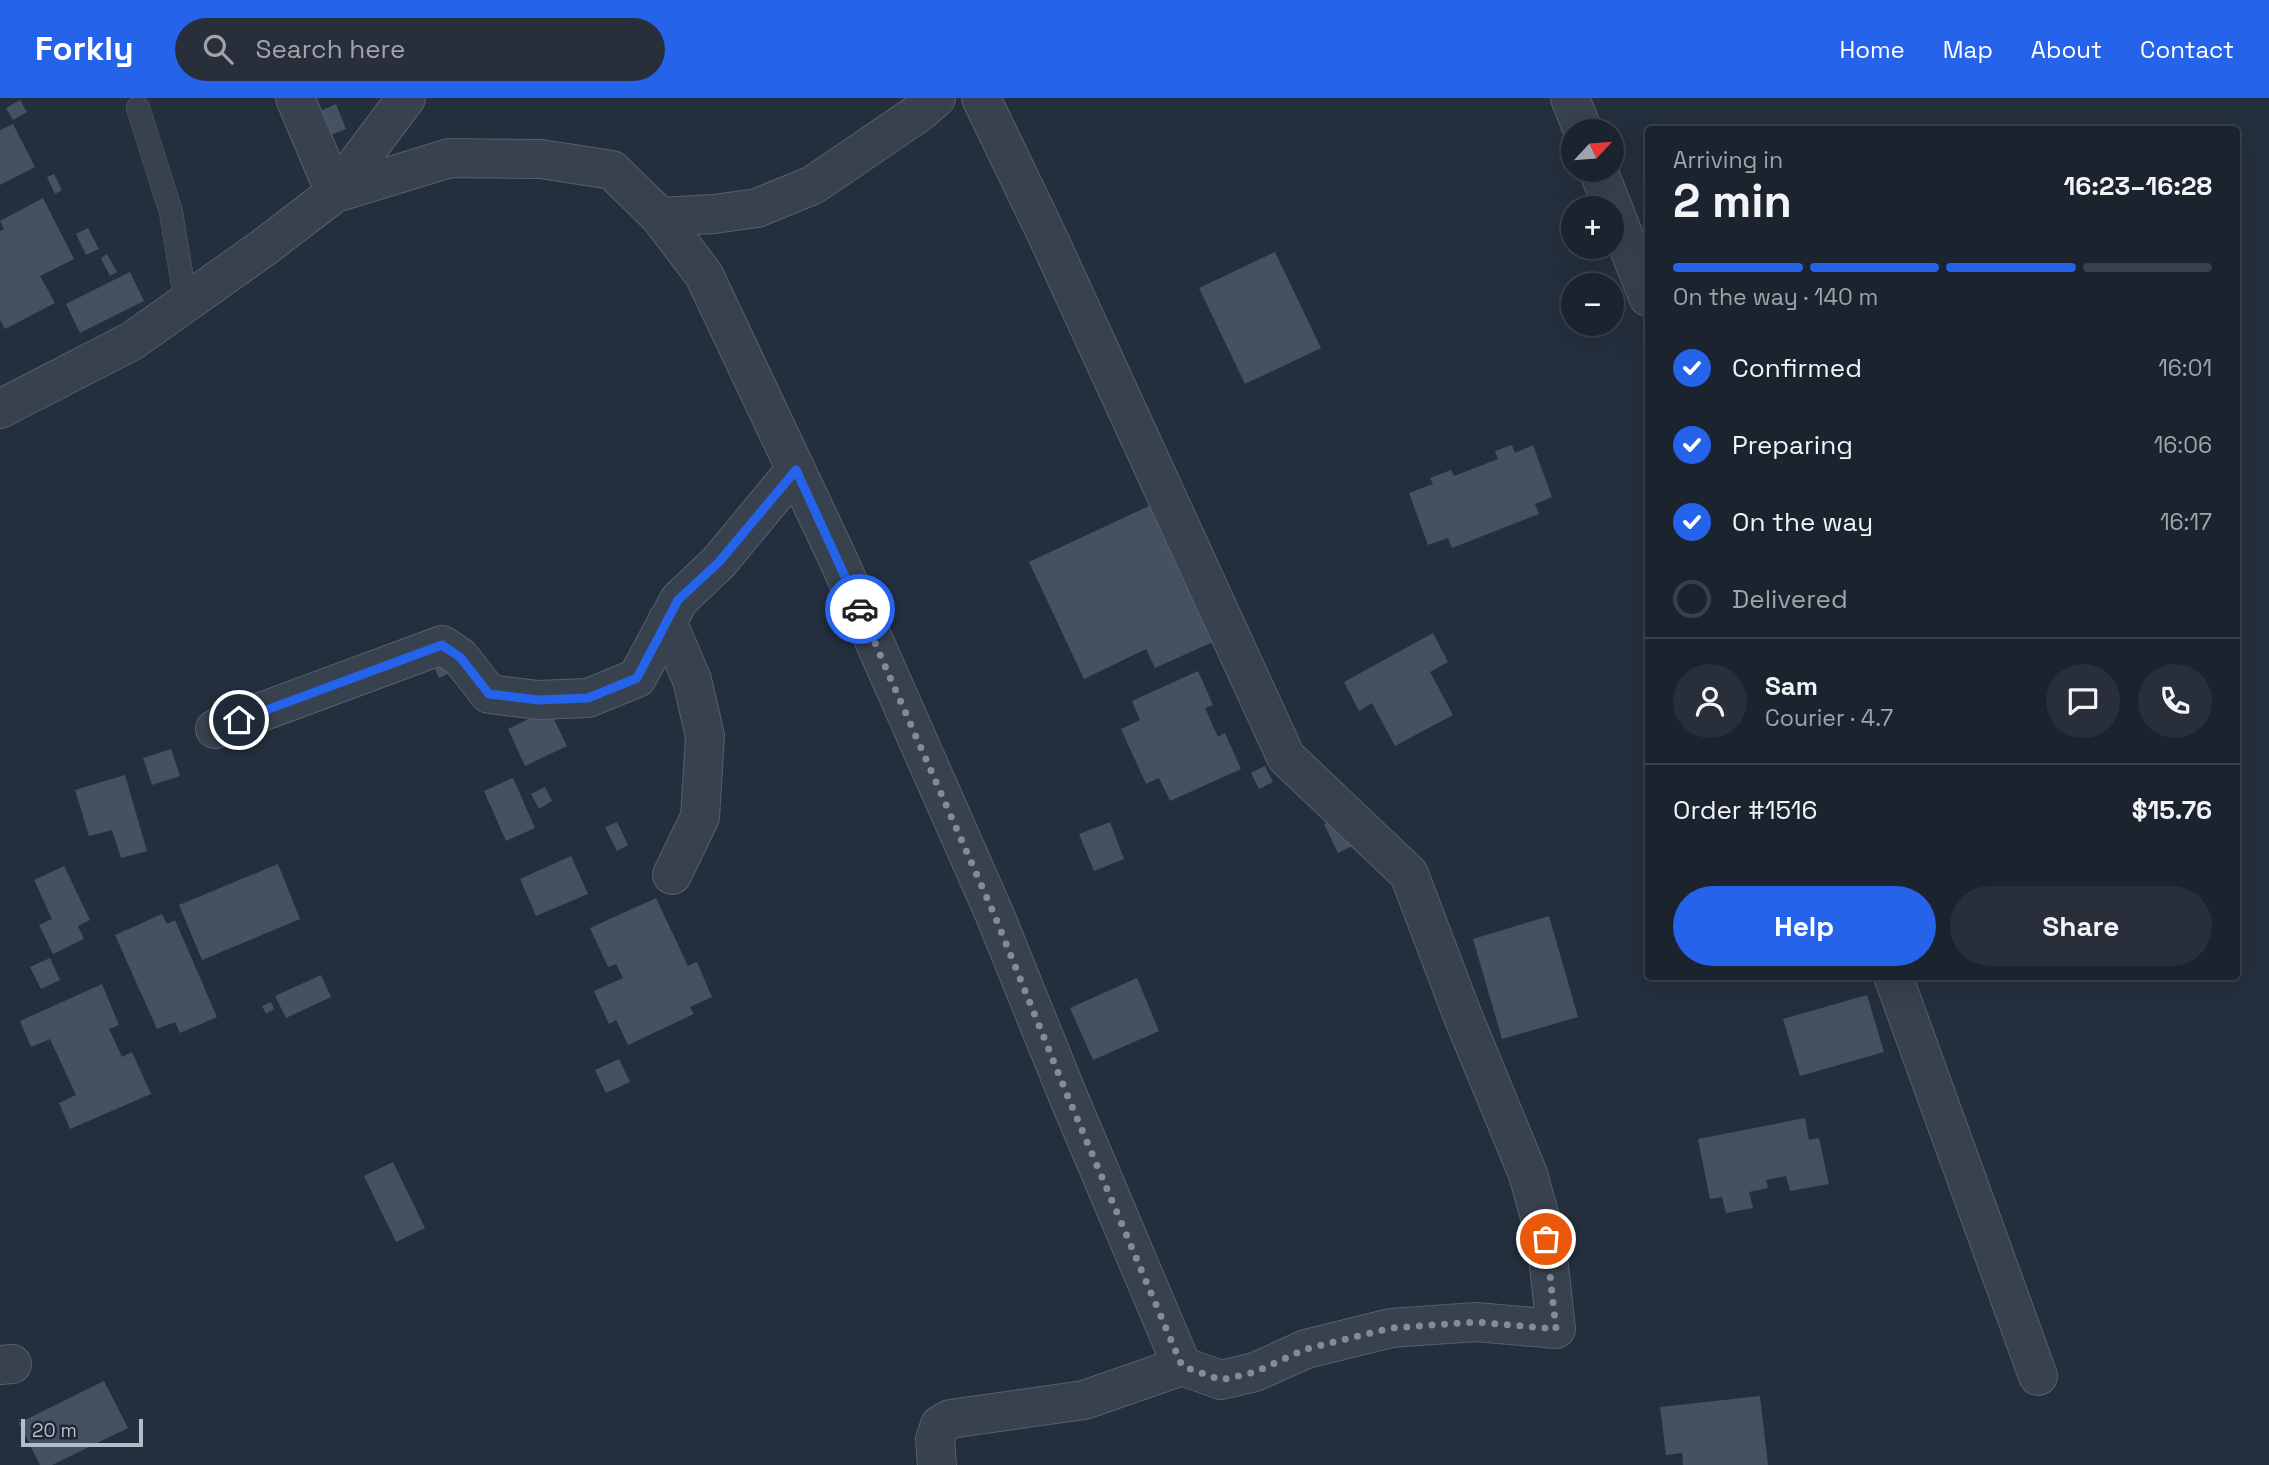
<!DOCTYPE html>
<meta charset="utf-8">
<style>
:root{--surface:#1b232e;--page:#282f3a;--text:#f1f3f6;--muted:#a0a4aa;--line:#39404a;--accent:#2563eb}
body{margin:0;font-family:"Space Grotesk",sans-serif;background:var(--page);color:var(--text);height:100vh;display:flex;flex-direction:column;font-size:26px;white-space:nowrap}
*{box-sizing:border-box;margin:0}
p{font-size:23px;color:var(--muted)}
.icon{flex:none;width:38px;height:38px;fill:none;stroke:currentColor;stroke-width:2;stroke-linecap:round;stroke-linejoin:round}
.map{position:relative;flex:1;overflow:hidden}
.sheet{position:absolute;left:1645px;top:28px;width:595px;height:854px;display:flex;flex-direction:column;background:var(--surface);border-radius:7px;box-shadow:0 7px 28px #0002,0 0 0 2px var(--line)}
.sheet>*{flex:none}
.needle{width:46px;rotate:64deg}
.controls{position:absolute;left:1561px;top:21px;display:grid;gap:14px}
.controls a{display:grid;place-items:center;width:63px;height:63px;border-radius:50%;background:var(--surface);box-shadow:0 7px 28px #0002,0 0 0 2px var(--line);font-size:35px}
.scale{position:absolute;left:21px;bottom:18px;width:122px;box-sizing:border-box;padding-left:7px;border:4px solid #b4bcc9;border-top:0;font-size:19px;line-height:24px;white-space:nowrap;color:#b4bcc9;-webkit-text-stroke:5px #1d2633;paint-order:stroke}
.pin{position:absolute;display:grid;place-items:center;width:60px;height:60px;color:#fff;margin:-30px;border:4px solid #fff;border-radius:50%;box-shadow:0 2px 7px #0007}
.courier{position:absolute;display:grid;place-items:center;width:70px;height:70px;margin:-35px;border:5px solid #2563eb;border-radius:50%;background:#fff;color:#222;box-shadow:0 2px 9px #0007}
.headline em{font-style:normal;font-weight:600}
.headline div{display:flex;flex-direction:column-reverse}
.headline{display:flex;align-items:center;justify-content:space-between;height:119px;padding:0 28px}
h1{font-size:46px;font-weight:600;line-height:52px}
.bar{display:grid;grid-template-columns:repeat(4,1fr);gap:10px 7px;align-content:center;height:84px;padding:0 28px}
.bar i{height:9px;border-radius:5px;background:var(--line)}
.bar .on{background:var(--accent)}
.bar p{grid-column:span 4}
.line{display:flex;align-items:center;gap:18px;padding:0 28px;border-top:2px solid var(--line)}
.line div{flex:1}
.round{display:grid;place-items:center;flex:none;width:74px;height:74px;border-radius:37px;background:var(--page)}
ol{padding:0 28px;list-style:none}
li{display:flex;align-items:center;gap:21px;height:77px}
li p{margin-inline-start:auto}
li .icon{padding:7px;border-radius:50%;background:var(--accent);color:#fff;stroke-width:4}
li:last-child{color:var(--muted)}
li i{width:38px;height:38px;border:4px solid var(--line);border-radius:50%}
.action{display:flex;gap:14px;margin-top:auto;padding:14px 28px}
.action a{flex:1;height:80px;border-radius:42px;background:var(--accent);color:#fff;font-size:28px;font-weight:600;line-height:80px;text-align:center}
.action a+a{background:var(--page);color:var(--text)}
header{display:flex;align-items:center;gap:42px;box-sizing:border-box;height:98px;padding:0 35px;background:var(--accent);color:#fff}
header strong{font-size:33px}
nav{display:flex;gap:38px;margin-inline-start:auto;font-size:24px}
.search{width:490px;height:63px;background:var(--page);display:flex;align-items:center;gap:18px;box-sizing:border-box;padding:0 24px;border-radius:38px;color:var(--muted);font-size:26px}
.map>svg:first-child{display:block}
.building{fill:#455162}
.lines{fill:none;stroke-linecap:round;stroke-linejoin:round}
.lane-casing{stroke:#565f6c;stroke-width:24}
.street-casing{stroke:#565f6c;stroke-width:40}
.lane{stroke:#38414e;stroke-width:23}
.street{stroke:#38414e;stroke-width:38}
.done{stroke:#828b98;stroke-width:7;stroke-dasharray:0 12.6}
.route{stroke:#2563eb;stroke-width:9}
</style>
<header>
<strong>Forkly</strong>
<div class="search"><svg class="icon" aria-label="search" viewBox="0 0 24 24"><circle cx="10" cy="10" r="6"/><path d="M15 15l6 6"/></svg>Search here</div>
<nav><a>Home</a><a>Map</a><a>About</a><a>Contact</a></nav>
</header>
<div class="map">
<svg width="2269" height="1367" viewBox="0 0 2269 1367">
<rect width="100%" height="100%" fill="#242f3e"/>
<g class="building">
<polygon points="20,2 27,14 13,22 6,10"/>
<polygon points="336,6 346,31 326,39 316,15"/>
<polygon points="13,26 35,69 0,87 0,32"/>
<polygon points="54,76 62,92 55,96 47,79"/>
<polygon points="43,100 74,161 40,178 55,205 5,231 0,222 0,133 4,131 0,123"/>
<polygon points="88,130 99,151 86,157 76,136"/>
<polygon points="1275,154 1321,250 1245,286 1199,190"/>
<polygon points="107,156 117,174 110,178 101,160"/>
<polygon points="130,174 144,203 80,235 66,206"/>
<polygon points="1512,347 1515,355 1533,347 1552,399 1535,406 1539,416 1452,450 1448,440 1428,447 1409,395 1433,386 1430,380 1451,372 1454,378 1498,361 1495,353"/>
<polygon points="1151,407 1215,543 1155,570 1146,551 1084,581 1029,464"/>
<polygon points="1433,535 1448,564 1430,574 1453,617 1395,648 1372,605 1359,613 1344,584"/>
<polygon points="431,563 454,573 439,580"/>
<polygon points="1198,573 1213,607 1205,610 1218,639 1225,635 1241,671 1170,703 1159,680 1146,686 1121,631 1140,622 1132,603"/>
<polygon points="549,611 567,648 525,668 508,631"/>
<polygon points="171,651 180,678 152,687 143,660"/>
<polygon points="1265,668 1273,684 1259,691 1251,675"/>
<polygon points="125,677 147,753 121,760 112,732 89,738 75,692"/>
<polygon points="513,680 535,730 506,743 484,693"/>
<polygon points="545,689 552,703 539,711 531,696"/>
<polygon points="1340,718 1354,747 1338,755 1324,726"/>
<polygon points="617,724 628,747 617,753 605,729"/>
<polygon points="1110,724 1124,761 1094,773 1079,736"/>
<polygon points="571,758 588,796 536,818 520,781"/>
<polygon points="278,766 300,821 202,862 179,807"/>
<polygon points="64,768 90,822 78,828 84,841 53,856 39,827 52,821 34,782"/>
<polygon points="656,800 688,868 697,864 712,899 690,909 694,916 628,947 616,922 609,926 594,893 623,880 616,866 608,869 590,830"/>
<polygon points="162,816 167,826 175,822 217,919 180,935 175,924 157,931 115,837"/>
<polygon points="1549,818 1578,919 1502,941 1473,841"/>
<polygon points="50,860 60,882 41,891 30,869"/>
<polygon points="321,877 331,899 286,920 275,898"/>
<polygon points="1137,880 1159,933 1093,962 1070,910"/>
<polygon points="102,886 119,927 109,931 122,959 132,954 151,996 70,1031 59,1005 76,997 50,941 31,949 20,923"/>
<polygon points="1867,897 1884,954 1800,978 1783,921"/>
<polygon points="271,904 274,911 266,916 262,908"/>
<polygon points="619,961 630,984 606,995 595,972"/>
<polygon points="1805,1020 1809,1042 1819,1040 1829,1086 1790,1093 1786,1078 1766,1082 1768,1090 1749,1094 1753,1110 1726,1115 1722,1099 1710,1101 1698,1041"/>
<polygon points="393,1064 425,1130 396,1144 364,1078"/>
<polygon points="104,1283 128,1330 52,1367 40,1367 19,1325"/>
<polygon points="1760,1298 1768,1367 1683,1367 1682,1355 1666,1357 1660,1309"/>
</g>
<g class="lines">
<defs>
<polyline id="lane" points="138,10 171,114 186,205"/>
<g id="street">
<polyline points="295,0 335,95 450,60 541,61 612,72 660,119 704,177 838,461 994,815 1068,998 1182,1268 1221,1282 1255,1274 1306,1251 1391,1230 1476,1224 1556,1231 1546,1141 1528,1076 1462,916 1409,776 1286,659 1046,135 981,0"/>
<polyline points="1570,0 1583,33"/>
<polyline points="1598,72 1648,199"/>
<polyline points="660,119 714,116 757,110 813,87 920,14 936,0"/>
<polyline points="0,311 132,243 263,150 335,95 406,0"/>
<polyline points="667,523 692,582 705,638 700,719 672,777"/>
<polyline points="215,631 442,547 460,559 489,596 538,602 588,600 637,580 679,502 719,464 796,371"/>
<polyline points="1893,878 2038,1278"/>
<polyline points="0,1267 12,1266"/>
<polyline points="937,1367 935,1341 940,1327 950,1321 1084,1302 1182,1268"/>
</g>
</defs>
<use href="#lane" class="lane-casing"/>
<use href="#street" class="street-casing"/>
<use href="#lane" class="lane"/>
<use href="#street" class="street"/>
</g>
<g class="lines">
<polyline class="done" points="860,511 994,816 1068,999 1182,1268 1221,1282 1255,1274 1306,1251 1391,1230 1476,1224 1556,1231 1546,1141"/>
<polyline class="route" points="239,622 442,547 460,559 489,596 538,602 588,600 637,580 678,502 719,464 796,372 860,511"/>
</g>
</svg>
<div class="controls">
<a><svg class="needle" viewBox="-14 -14 28 28"><path d="M0-13l5 13h-10z" fill="#e53935"/><path d="M0 13l5-13h-10z" fill="#a0a4aa"/></svg></a>
<a>+</a>
<a>−</a>
</div>
<div class="scale">20 m</div>
<div class="pin" style="left:1546px;top:1141px;background:#ea580c"><svg class="icon" aria-label="bag" viewBox="0 0 24 24"><path d="M5 8h14l-1 12H6zM9 8a3 3 0 0 1 6 0"/></svg></div>
<div class="pin" style="left:239px;top:622px;background:#1f2937"><svg class="icon" aria-label="home" viewBox="0 0 24 24"><path d="M3 11l9-7 9 7M6 9v11h12V9"/></svg></div>
<div class="courier" style="left:860px;top:511px"><svg class="icon" aria-label="car" viewBox="0 0 24 24"><path d="M5 17H2v-5l4-1 3-4h7l3 4 3 1v5h-3M9 17h6M6 11h13"/><circle cx="7" cy="17" r="2"/><circle cx="17" cy="17" r="2"/></svg></div>
<section class="sheet">
<div class="headline"><div><h1>2 min</h1><p>Arriving in</p></div><em>16:23–16:28</em></div>
<div class="bar"><i class="on"></i><i class="on"></i><i class="on"></i><i></i><p>On the way · 140 m</p></div>
<ol>
<li><svg class="icon" aria-label="check" viewBox="0 0 24 24"><path d="M5 12l5 5 9-10"/></svg>Confirmed<p>16:01</p></li>
<li><svg class="icon" aria-label="check" viewBox="0 0 24 24"><path d="M5 12l5 5 9-10"/></svg>Preparing<p>16:06</p></li>
<li><svg class="icon" aria-label="check" viewBox="0 0 24 24"><path d="M5 12l5 5 9-10"/></svg>On the way<p>16:17</p></li>
<li><i></i>Delivered</li>
</ol>
<div class="line" style="height:126px"><a class="round"><svg class="icon" aria-label="person" viewBox="0 0 24 24"><circle cx="12" cy="8" r="4"/><path d="M4 21q1-7 8-7t8 7"/></svg></a><div><b>Sam</b><p>Courier · 4.7</p></div><a class="round"><svg class="icon" aria-label="chat" viewBox="0 0 24 24"><path d="M4 5h16v11H9l-5 4z"/></svg></a><a class="round"><svg class="icon" aria-label="phone" viewBox="0 0 24 24"><path d="M5 4h4l2 5-3 2q2 4 5 5l2-3 5 2v4C11 20 4 13 5 4z"/></svg></a></div>
<div class="line" style="height:91px"><div>Order #1516</div><b>$15.76</b></div>
<div class="action"><a>Help</a><a>Share</a></div>
</section>
</div>
